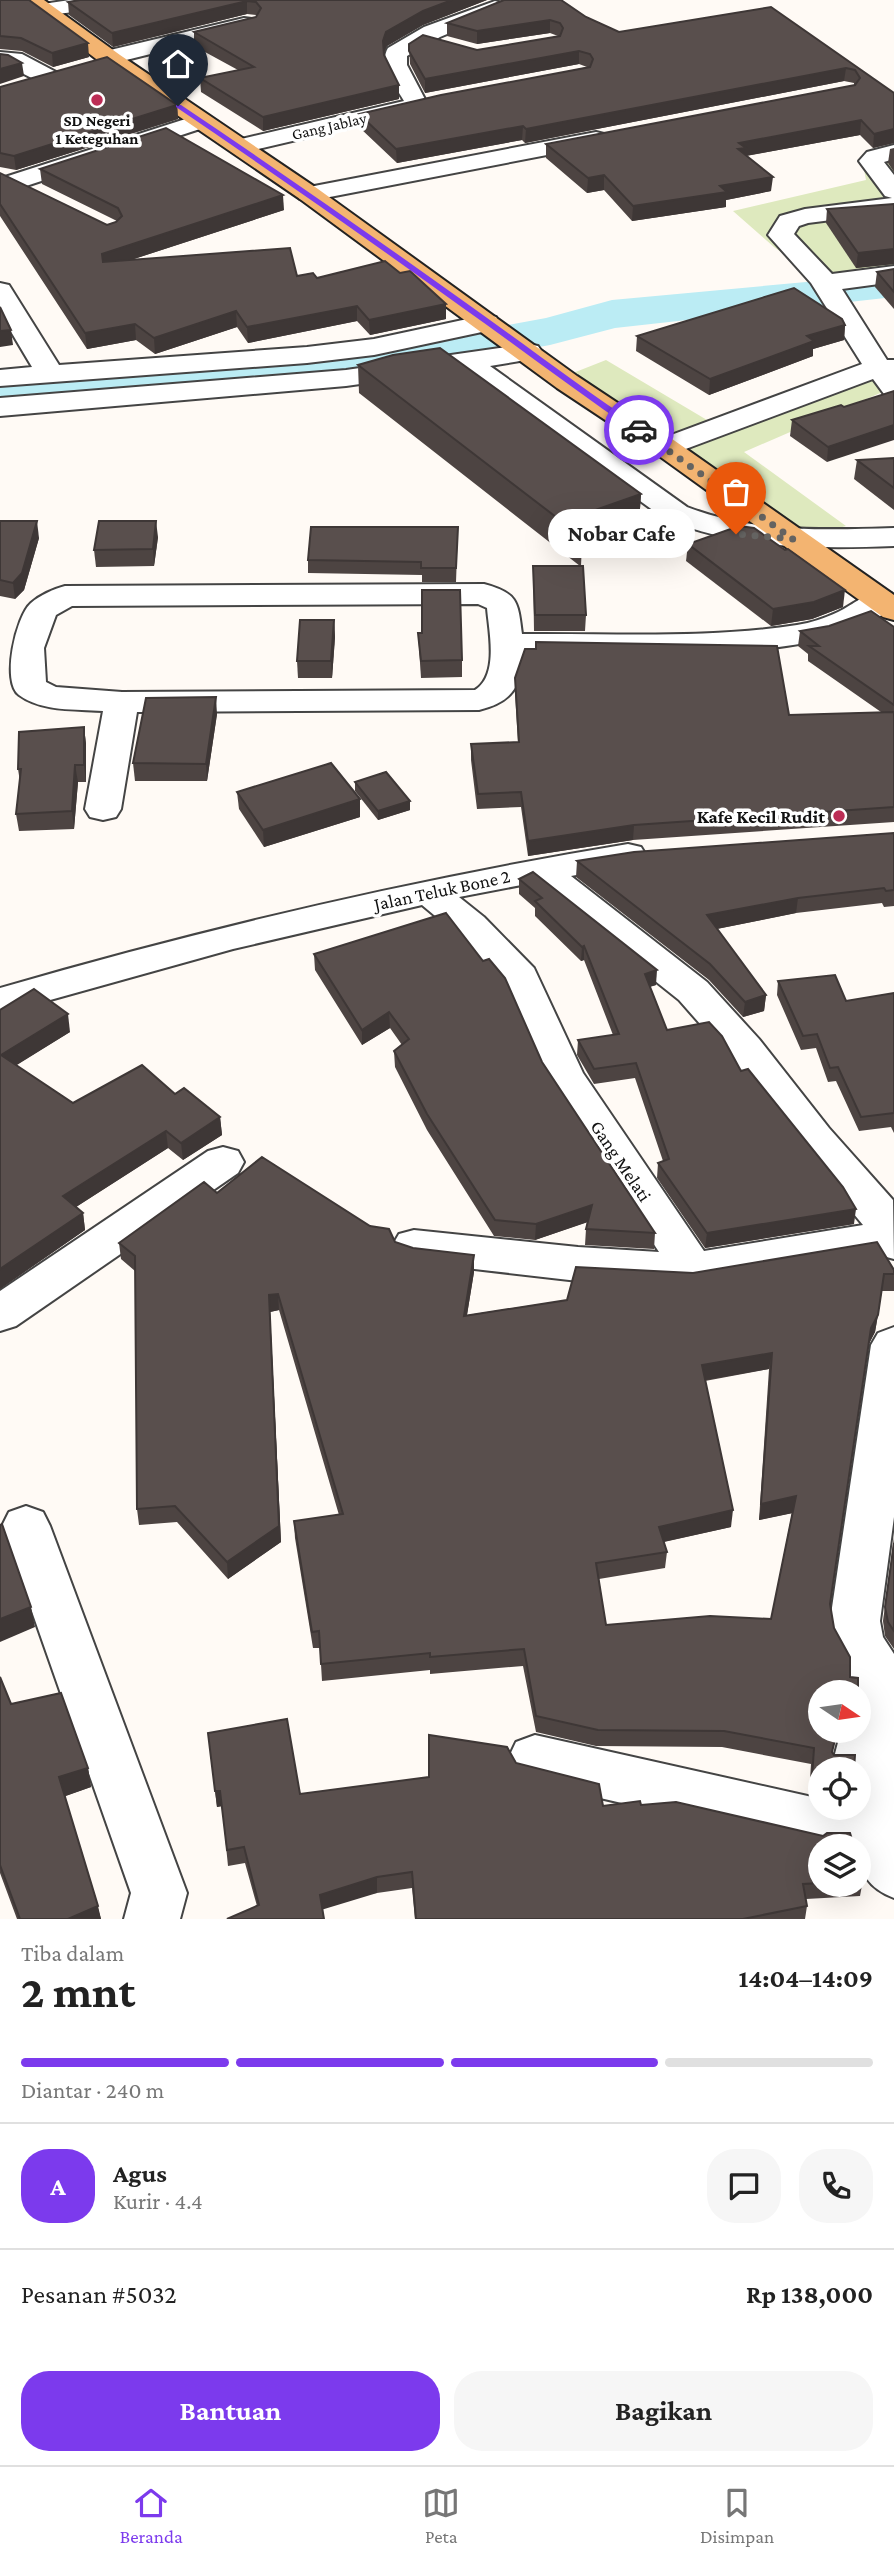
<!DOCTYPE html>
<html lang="id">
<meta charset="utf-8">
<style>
:root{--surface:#fff;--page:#f6f6f6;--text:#222;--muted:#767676;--line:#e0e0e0;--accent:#7c3aed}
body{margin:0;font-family:"Crimson Pro",serif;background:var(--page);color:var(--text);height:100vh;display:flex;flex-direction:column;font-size:26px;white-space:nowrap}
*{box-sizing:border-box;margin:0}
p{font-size:23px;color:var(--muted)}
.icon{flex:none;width:38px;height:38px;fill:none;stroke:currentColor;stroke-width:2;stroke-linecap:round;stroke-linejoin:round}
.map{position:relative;height:1919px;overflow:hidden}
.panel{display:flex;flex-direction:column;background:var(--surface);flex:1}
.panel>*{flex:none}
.needle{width:46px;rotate:103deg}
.controls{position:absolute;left:808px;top:1680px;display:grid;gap:14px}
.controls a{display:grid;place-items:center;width:63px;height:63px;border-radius:50%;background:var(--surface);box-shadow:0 7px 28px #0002;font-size:35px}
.pin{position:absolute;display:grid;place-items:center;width:60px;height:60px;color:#fff;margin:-72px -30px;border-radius:50% 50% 50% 0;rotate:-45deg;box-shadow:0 0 7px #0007}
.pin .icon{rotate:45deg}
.courier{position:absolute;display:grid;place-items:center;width:70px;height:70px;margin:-35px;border:5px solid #7c3aed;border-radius:50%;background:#fff;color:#222;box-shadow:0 2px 9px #0007}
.bubble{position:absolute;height:49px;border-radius:24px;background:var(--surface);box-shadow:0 7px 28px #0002;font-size:23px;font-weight:700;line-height:49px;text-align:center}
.head em{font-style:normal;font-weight:700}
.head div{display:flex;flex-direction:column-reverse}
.head{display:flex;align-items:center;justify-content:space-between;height:119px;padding:0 21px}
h1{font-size:46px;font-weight:700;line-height:52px}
.bar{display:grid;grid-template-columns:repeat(4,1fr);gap:10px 7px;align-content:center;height:84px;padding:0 21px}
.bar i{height:9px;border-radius:5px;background:var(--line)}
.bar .selected{background:var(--accent)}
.bar p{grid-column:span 4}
.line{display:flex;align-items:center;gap:18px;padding:0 21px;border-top:2px solid var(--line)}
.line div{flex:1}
.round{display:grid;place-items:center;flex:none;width:74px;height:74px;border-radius:28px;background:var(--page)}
.button{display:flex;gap:14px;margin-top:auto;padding:14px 21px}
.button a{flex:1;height:80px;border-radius:28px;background:var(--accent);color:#fff;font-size:28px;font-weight:700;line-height:80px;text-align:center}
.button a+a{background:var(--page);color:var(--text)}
.menu{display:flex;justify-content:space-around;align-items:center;height:98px;border-top:2px solid var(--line);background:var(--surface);font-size:19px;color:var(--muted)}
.menu a{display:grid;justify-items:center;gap:4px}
.menu .selected{color:var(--accent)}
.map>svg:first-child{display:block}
.green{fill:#dee9be}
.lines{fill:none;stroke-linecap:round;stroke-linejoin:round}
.river{fill:#bbecf4;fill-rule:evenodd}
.minor-casing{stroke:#444;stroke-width:4}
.major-casing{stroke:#222;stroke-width:4}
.minor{fill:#fff;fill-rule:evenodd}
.major{fill:#f3b471;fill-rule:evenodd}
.wall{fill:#4d4442;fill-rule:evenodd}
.shaded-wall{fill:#3e3736}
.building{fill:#594f4d;stroke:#3e3736;stroke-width:2;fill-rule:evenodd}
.route{fill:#7c3aed}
.done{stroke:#646361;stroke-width:7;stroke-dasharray:0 12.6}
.poi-dot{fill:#bc2d55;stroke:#fff;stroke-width:2.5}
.labels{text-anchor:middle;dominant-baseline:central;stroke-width:7;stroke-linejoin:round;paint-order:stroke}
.far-poi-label{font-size:16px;font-weight:bold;fill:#111;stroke:#fff}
.far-street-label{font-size:16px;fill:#111;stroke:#fff}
.poi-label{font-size:19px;font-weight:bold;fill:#111;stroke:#fff;text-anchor:end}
.street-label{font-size:19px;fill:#111;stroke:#fff}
</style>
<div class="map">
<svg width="894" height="1919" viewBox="0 0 894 1919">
<rect width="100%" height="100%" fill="#fffaf5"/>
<g class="green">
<polygon points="894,154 894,274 824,283 774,247 733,211 866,180 862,159"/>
<polygon points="606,360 707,420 861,364 894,387 744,452 846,526 806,537 573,373"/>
</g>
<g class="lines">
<polygon class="river" points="894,269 894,297 615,328 550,345 355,381 249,384 0,402 0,372 249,356 355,353 546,318 612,300 817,281"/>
<defs>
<g id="minor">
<polygon points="70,0 127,0 123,4 116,6 44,16 36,15 33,10 36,5"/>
<path d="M495,1L502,3L506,7L502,11L440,37L407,56V65L428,105L425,110L241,153L233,151L229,146L233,141L404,101C396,87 378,64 388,48L424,27Z"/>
<polygon points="244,18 252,19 255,24 252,29 110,64 102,62 99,57 102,52"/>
<path d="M0,52L22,54L56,72L59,77L56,82C35,87 20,66 0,66Z"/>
<polygon points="201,114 209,116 213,121 209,126 23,187 14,189 5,187 2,182 5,177"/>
<polygon points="596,132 604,134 608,139 604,144 309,201 300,199 297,194 300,189 309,187"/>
<polygon points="894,145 894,159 884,162 894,175 894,212 808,223 799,226 794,234 832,274 894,266 894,282 842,289 887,360 894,360 894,396 884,394 873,379 675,453 665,456 655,453 650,447 655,441 862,364 811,283 768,235 780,216 805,209 892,198 885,196 859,161 867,152"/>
<polygon points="0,283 9,285 59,365 307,347 374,339 486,315 496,317 499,323 496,329 374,355 307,363 0,386 0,370 32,367 0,313"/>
<path d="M528,344L538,346L542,352L538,358L490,366L687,507C754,533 823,530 894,528V546C815,549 740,549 665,519L460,370L346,386L0,416V398L346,370Z"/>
<path d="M484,584C518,593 518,602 522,634C613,633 707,639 797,625C811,623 825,618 838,612C857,603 869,588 891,593L894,603C845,668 602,653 523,654C521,687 512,702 479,710L137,712L121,809L116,817L103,820L90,817L85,809L103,711C76,709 42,712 19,695C1,682 16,616 31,603C40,595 54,589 65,586ZM478,604L487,608C489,632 499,675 475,690L122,692L56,687L46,682L44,648L56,615L72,606Z"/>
<path d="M628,844L641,847L646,855L641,863L571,876L707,982L759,1039L829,1128L893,1200L894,1259L879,1255L691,1287L578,1281L414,1262L399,1258L392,1246L399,1234L414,1230L578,1247L659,1252L544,1077L503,983L458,935L422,905L233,949L0,1014V988C207,928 416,879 628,844ZM532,883L679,1000L731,1059L799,1148L863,1225L704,1251L583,1073L534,968L484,917L459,897Z"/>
<polygon points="223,1147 238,1151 244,1162 238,1173 16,1326 0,1331 0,1291 208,1151"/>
<path d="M894,1327V1517L880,1621L883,1637L894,1654V1898C869,1888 859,1874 859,1846H821V1849L535,1783L516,1776L508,1759L516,1742L535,1735L821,1799V1808H859V1769H831L841,1731H859V1692H849L850,1673L833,1643L830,1621L871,1345L878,1333Z"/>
<polygon points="26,1506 43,1512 50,1526 187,1893 180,1919 124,1919 131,1893 2,1526 9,1512"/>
</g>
<polygon id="major" points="19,0 44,0 120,55 318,189 577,376 675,441 894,595 894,620 883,617 655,453 557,388 300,199 104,65"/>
</defs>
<use href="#minor" class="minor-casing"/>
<use href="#major" class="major-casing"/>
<use href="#minor" class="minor"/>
<use href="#major" class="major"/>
</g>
<g class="wall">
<polygon points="0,0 89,57 53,67 22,51 0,49"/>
<polygon points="487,0 423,25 387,46 384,53 399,99 263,131 201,92 200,78 238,70 194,46 194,32 256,17 256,15 247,14 113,47 69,15 68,2"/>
<polygon points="771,7 894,93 894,143 873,148 860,135 746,156 771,191 726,200 726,207 632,221 604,190 587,193 546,158 546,144 854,85 854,83 844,81 525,143 522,140 397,163 360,128 359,114 587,67 579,64 425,93 410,64 409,44 477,50 558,36 550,33 477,44 447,36 447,23 586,17 619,32"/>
<polygon points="0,87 177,105 178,119 16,170 0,167"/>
<polygon points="894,148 894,172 888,163 890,149"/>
<polygon points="40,169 284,210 131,260 317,278 446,319 370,335 357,321 248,343 237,327 155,354 136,340 87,349 0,216 0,173 107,225 117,221 42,184"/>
<polygon points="894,204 894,264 856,268 826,223 827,209"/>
<polygon points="894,269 894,309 875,287 877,272"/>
<polygon points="845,325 844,340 813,349 813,356 709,395 636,351 637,336"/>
<polygon points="358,365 641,494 639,523 582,543 581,566 586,615 585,631 534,631 533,566 580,566 359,393"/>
<polygon points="844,407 827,462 790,436 792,420"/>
<polygon points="894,458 894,510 854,479 857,460"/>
<polygon points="0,521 39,538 24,590 15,599 0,596"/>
<polygon points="458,527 456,582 422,582 422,575 308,573 308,560"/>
<polygon points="158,537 154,566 96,567 94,550"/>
<polygon points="688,544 785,550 843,607 812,619 771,626 686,561"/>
<polygon points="334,620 335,637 332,678 298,678 297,661"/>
<polygon points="894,627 894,822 633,840 528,856 521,807 477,809 471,760 471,744 518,743 515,693 515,678 789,715 881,712 808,661 808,654 798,646 800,631"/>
<polygon points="418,633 462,660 462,677 421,678"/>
<polygon points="217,714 207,781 135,781 133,763"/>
<polygon points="84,727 86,744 86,782 78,782 74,829 19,831 16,814 20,782 18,769"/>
<polygon points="355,782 410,801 410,810 378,820 355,791"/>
<polygon points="237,792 360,799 360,817 264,847 239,809"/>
<polygon points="894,833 894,906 884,907 882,903 796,913 717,929 766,995 764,1011 743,1017 709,980 576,877 577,861"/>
<polygon points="519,879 656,985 650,987 667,1030 741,1071 854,1224 705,1248 657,1178 658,1163 663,1161 635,1078 594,1084 577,1055 578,1040 613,1035 584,960 581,961 535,916 535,908 519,894"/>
<polygon points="314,954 542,1062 655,1233 654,1249 585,1245 586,1229 587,1222 535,1240 494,1236 427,1130 395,1067 394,1051 402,1045 390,1028 362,1045 315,970"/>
<polygon points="778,981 846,1001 894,993 894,1133 891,1127 859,1131 836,1081 828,1082 816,1048 801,1050 777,995"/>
<polygon points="0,1010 70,1032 16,1065 73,1103 175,1094 220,1117 222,1135 183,1160 168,1148 76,1207 83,1213 85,1230 0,1289"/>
<path d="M217,1193L413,1248L474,1255V1272L467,1315L567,1300L693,1273L894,1270V1291H882L875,1332L869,1344L830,1604L821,1731H838L832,1753L821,1769V1797L809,1794L811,1764L722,1747L596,1746L536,1732L523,1666L430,1674V1670L322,1681L320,1648H313L295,1538L294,1521L339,1515L279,1310L270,1312L281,1542L228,1579L177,1522L139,1525L137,1509L135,1271L121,1259L119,1243ZM769,1369L759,1520L792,1513L771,1619L606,1625L599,1579L665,1568L667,1552L664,1542L731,1527L705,1381Z"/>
<polygon points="894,1537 894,1649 885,1636 883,1621"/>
<polygon points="0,1677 11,1704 88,1768 91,1787 65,1796 101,1919 17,1919 0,1873"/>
<polygon points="208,1733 300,1794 429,1777 516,1763 603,1806 641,1805 821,1846 821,1885 859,1885 859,1866 863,1880 860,1896 806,1899 807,1906 805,1919 415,1919 412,1888 377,1893 257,1906 245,1863 228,1866 222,1806 217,1807"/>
</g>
<g class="shaded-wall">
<polygon points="452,0 487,0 423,25 387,46 383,54 383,41 386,32 423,11"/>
<polygon points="247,1 247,14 113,47 112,33"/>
<polygon points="550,20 550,33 477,44 477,31"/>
<polygon points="88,43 89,57 53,67 52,53"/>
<polygon points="579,51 579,64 425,93 425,79"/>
<polygon points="22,63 24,76 0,84 0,69"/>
<polygon points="846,68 844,81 525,143 526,129"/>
<polygon points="399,85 399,99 263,131 263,117"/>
<polygon points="177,105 178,119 16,170 14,156"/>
<polygon points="861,120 860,135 745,156 737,164 739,143"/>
<polygon points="523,126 522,140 397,163 396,149"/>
<polygon points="894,129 894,143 873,148 874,134"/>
<polygon points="604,175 604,190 587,193 588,178"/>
<polygon points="773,177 771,191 726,200 726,207 632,221 633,206 720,186"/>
<polygon points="283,195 284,210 103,269 102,254"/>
<polygon points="894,249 894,264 856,268 858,253"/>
<polygon points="446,304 446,319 370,335 369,320"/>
<polygon points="357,306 357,321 248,343 247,327"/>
<polygon points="236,311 237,327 155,354 154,338"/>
<polygon points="135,324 136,340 87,349 85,333"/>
<polygon points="845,325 844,340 813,349 813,356 709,395 710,379 807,336"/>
<polygon points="11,330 13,345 0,347 0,331"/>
<polygon points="894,425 894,440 827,462 828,447"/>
<polygon points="641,494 639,523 582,543 581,515"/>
<polygon points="37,521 39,538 24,590 15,599 13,583"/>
<polygon points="156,521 158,537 154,566 153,549"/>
<polygon points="845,590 843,607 812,619 771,626 773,609"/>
<polygon points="334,620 335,637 332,678 331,661"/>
<polygon points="216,697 217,714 207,781 206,764"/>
<polygon points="84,727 86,744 86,782 84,765"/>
<polygon points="75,765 78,782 74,829 72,811"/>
<polygon points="360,799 360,817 264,847 263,830"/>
<polygon points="410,801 410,810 378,820 378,811"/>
<polygon points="634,825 633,840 528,856 528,841"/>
<polygon points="798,898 796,913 706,931 707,915"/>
<polygon points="584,946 584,960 581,961 582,947"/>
<polygon points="657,970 656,985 644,988 645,974"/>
<polygon points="766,995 764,1011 743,1017 745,1002"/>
<polygon points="389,1012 390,1028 362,1045 362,1030"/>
<polygon points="68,1014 70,1032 4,1073 1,1055"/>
<polygon points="220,1117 222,1135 183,1160 181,1143"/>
<polygon points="166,1131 168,1148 65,1214 63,1196"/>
<polygon points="592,1205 591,1221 535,1240 536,1224"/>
<polygon points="856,1209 854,1224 705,1248 707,1233"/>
<polygon points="83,1213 85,1230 0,1289 0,1269"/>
<polygon points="474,1255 474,1272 464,1333 464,1316"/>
<polygon points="278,1294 279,1310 270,1312 281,1542 228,1579 227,1562 269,1295"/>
<polygon points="878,1315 875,1332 868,1345 871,1328"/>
<polygon points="772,1353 769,1369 700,1381 702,1365"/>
<polygon points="796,1496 793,1513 759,1520 761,1504"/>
<polygon points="733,1510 731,1527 658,1543 659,1527"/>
<polygon points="31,1607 35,1627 0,1642 0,1619"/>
<polygon points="88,1768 91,1787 63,1797 59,1777"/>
<polygon points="215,1791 220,1791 222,1806 217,1807"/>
<polygon points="377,1877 377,1893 321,1910 320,1895"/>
<polygon points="98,1906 101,1919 68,1919"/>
</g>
<g class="building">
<polygon points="0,0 29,0 88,43 52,53 21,38 0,36"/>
<polygon points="80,0 452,0 423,11 386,32 383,41 384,55 399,85 263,117 200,78 254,67 194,32 256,17 261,8 256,2 247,1 112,33 68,2"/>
<polygon points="504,0 561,0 586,17 619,32 771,7 894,93 894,129 874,134 861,120 739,143 746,148 738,149 773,177 720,186 727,192 633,206 604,175 588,178 546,144 855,85 860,78 855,70 846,68 526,129 523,126 396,149 359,114 441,95 590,67 593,59 590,54 579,51 425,79 409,51 409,44 423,35 477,50 560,36 563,28 560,23 550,20 477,31 447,23"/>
<polygon points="0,54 8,55 22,63 0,69"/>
<polygon points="107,57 177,105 14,156 0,153 0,87"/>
<polygon points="166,128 283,195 102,254 103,262 290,248 297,276 313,273 317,278 385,261 400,273 410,271 446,304 369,320 357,306 247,327 236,311 154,338 135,324 85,333 0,204 0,173 107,225 116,222 122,216 118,208 40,169"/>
<polygon points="894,204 894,249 858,253 827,209"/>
<polygon points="894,269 894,292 877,272"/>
<polygon points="794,288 842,319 845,325 807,336 814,341 710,379 637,336"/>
<polygon points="0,307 11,330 0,331"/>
<polygon points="440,348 641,494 581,515 582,537 358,365 393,355"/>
<polygon points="894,391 894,425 828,447 792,420 841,405 844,407"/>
<polygon points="894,458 894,488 857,460"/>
<polygon points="0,521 37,521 22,573 13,583 0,580"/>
<polygon points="99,521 156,521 153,549 94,550"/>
<polygon points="739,526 754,528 785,550 788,549 845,590 814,602 773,609 688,544"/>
<polygon points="311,527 458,527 456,568 421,568 421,562 308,560"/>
<polygon points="533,566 583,566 586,615 535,615"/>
<polygon points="422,590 460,590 462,660 421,661 418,633 422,633"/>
<polygon points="871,611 894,627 894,705 809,646 819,646 800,631 829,626"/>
<polygon points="300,620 334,620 331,661 297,661"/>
<polygon points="536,642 777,646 789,715 894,712 894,807 634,825 528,841 521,792 478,794 471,744 519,742 515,678 525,649 536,649"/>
<polygon points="216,697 206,764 133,763 146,698"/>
<polygon points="84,727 84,765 75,765 72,811 16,814 21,769 18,769 19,732"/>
<polygon points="331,763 360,799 263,830 237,792"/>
<polygon points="386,772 410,801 378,811 355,782"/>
<polygon points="894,833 894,890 886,891 884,888 798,898 707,915 766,995 745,1002 710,964 577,861 634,852"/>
<polygon points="533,872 657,970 645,974 667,1030 709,1022 722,1036 741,1071 748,1069 843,1187 856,1209 707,1233 658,1163 669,1159 636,1063 594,1069 578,1040 619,1034 584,946 582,947 535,901 542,898 519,879"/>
<polygon points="446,913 483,961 489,959 505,978 542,1062 655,1233 586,1229 592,1205 536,1224 495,1220 427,1114 394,1051 409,1039 389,1012 362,1030 314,954"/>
<polygon points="835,975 846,1001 894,993 894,1114 894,1113 861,1117 838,1067 830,1068 817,1034 803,1036 778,981"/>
<polygon points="34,989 68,1014 1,1055 73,1103 142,1065 175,1094 184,1088 220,1117 181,1143 166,1131 63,1196 83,1213 0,1269 0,1010"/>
<path d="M262,1157L370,1226L389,1229L395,1242L413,1248L474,1255L464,1316L567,1300L576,1267L693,1273L877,1242L894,1270V1274H884L878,1315L871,1328L830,1604L834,1628L850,1657V1677L858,1678V1692H821V1731H837L832,1752L834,1755H855L854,1769H821V1780L812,1778L814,1748L724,1731L598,1730L536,1716L524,1649L430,1657V1653L321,1664L319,1631L312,1632L294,1521L343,1514L278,1294L269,1295L279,1526L227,1562L175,1506L137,1509L135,1256L119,1243L204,1182L217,1193ZM772,1353L761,1504L796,1496L771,1619L710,1616L606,1625L596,1563L667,1552L659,1527L733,1510L702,1365Z"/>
<polygon points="2,1524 31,1607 0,1619 0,1525"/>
<polygon points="894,1543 894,1631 888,1622 885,1607"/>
<polygon points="0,1677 11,1704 61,1693 88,1768 59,1777 98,1906 68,1919 20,1919 0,1865"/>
<polygon points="287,1719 300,1794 429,1777 429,1735 507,1747 516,1763 599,1784 603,1806 640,1801 641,1805 676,1802 823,1836 827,1833 850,1833 854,1846 821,1846 821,1883 803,1884 807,1906 743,1919 416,1919 412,1872 377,1877 320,1895 324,1919 227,1919 259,1905 244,1847 227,1850 220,1791 215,1791 208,1733"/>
<polygon points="859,1866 863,1880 859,1881"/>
</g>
<path class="route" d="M176,105H181C278,170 374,237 469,305C527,346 583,389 642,428V432H636C577,392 521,349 463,308C369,240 273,173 176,107Z"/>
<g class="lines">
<polyline class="done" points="639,430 793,539 736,534"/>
</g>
<g class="poi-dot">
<circle cx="97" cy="100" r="7"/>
<circle cx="839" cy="816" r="7"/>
</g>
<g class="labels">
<g class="far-poi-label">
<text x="97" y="120">SD Negeri<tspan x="97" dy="18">1 Keteguhan</tspan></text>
</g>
<g class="far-street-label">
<text transform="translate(329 126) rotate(-13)">Gang Jablay</text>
</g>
<g class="poi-label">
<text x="825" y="816">Kafe Kecil Rudit</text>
</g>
<g class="street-label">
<text transform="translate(442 890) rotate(-12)">Jalan Teluk Bone 2</text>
<text transform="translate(621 1161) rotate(56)">Gang Melati</text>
</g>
</g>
</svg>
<div class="controls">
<a><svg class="needle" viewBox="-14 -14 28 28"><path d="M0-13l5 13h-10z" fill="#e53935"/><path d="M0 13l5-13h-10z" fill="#767676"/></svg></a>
<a><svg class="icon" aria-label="locate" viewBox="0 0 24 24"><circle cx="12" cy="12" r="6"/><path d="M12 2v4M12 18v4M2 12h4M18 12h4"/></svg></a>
<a><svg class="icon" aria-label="layers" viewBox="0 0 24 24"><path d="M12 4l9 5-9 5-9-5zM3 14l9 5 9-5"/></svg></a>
</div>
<div class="pin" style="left:736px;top:534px;background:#ea580c"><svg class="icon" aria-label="bag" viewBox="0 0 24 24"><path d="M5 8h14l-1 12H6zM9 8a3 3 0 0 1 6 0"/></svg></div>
<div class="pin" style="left:178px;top:106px;background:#1f2937"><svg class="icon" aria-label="home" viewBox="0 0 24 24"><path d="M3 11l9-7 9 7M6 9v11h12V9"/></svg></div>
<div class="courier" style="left:639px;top:430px"><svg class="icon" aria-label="car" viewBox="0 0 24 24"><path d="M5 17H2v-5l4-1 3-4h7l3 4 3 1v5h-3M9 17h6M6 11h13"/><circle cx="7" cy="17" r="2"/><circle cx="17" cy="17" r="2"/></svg></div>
<div class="bubble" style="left:548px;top:509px;width:147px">Nobar Cafe</div>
</div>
<section class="panel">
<div class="head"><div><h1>2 mnt</h1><p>Tiba dalam</p></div><em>14:04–14:09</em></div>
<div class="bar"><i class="selected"></i><i class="selected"></i><i class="selected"></i><i></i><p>Diantar · 240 m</p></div>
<div class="line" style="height:126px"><b class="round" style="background:var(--accent);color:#fff">A</b><div><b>Agus</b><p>Kurir · 4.4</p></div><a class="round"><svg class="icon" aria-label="chat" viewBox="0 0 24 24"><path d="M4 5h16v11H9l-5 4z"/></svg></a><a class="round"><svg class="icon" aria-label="phone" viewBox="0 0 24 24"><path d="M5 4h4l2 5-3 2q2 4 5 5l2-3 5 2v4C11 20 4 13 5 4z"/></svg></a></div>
<div class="line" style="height:91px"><div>Pesanan #5032</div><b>Rp 138,000</b></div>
<div class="button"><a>Bantuan</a><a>Bagikan</a></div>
</section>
<nav class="menu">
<a class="selected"><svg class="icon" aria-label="home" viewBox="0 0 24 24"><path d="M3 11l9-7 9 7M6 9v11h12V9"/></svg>Beranda</a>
<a><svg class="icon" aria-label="map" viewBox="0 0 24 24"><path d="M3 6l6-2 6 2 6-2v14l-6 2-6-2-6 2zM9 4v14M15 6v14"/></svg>Peta</a>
<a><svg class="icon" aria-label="saved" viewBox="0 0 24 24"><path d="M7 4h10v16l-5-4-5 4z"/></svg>Disimpan</a>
</nav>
